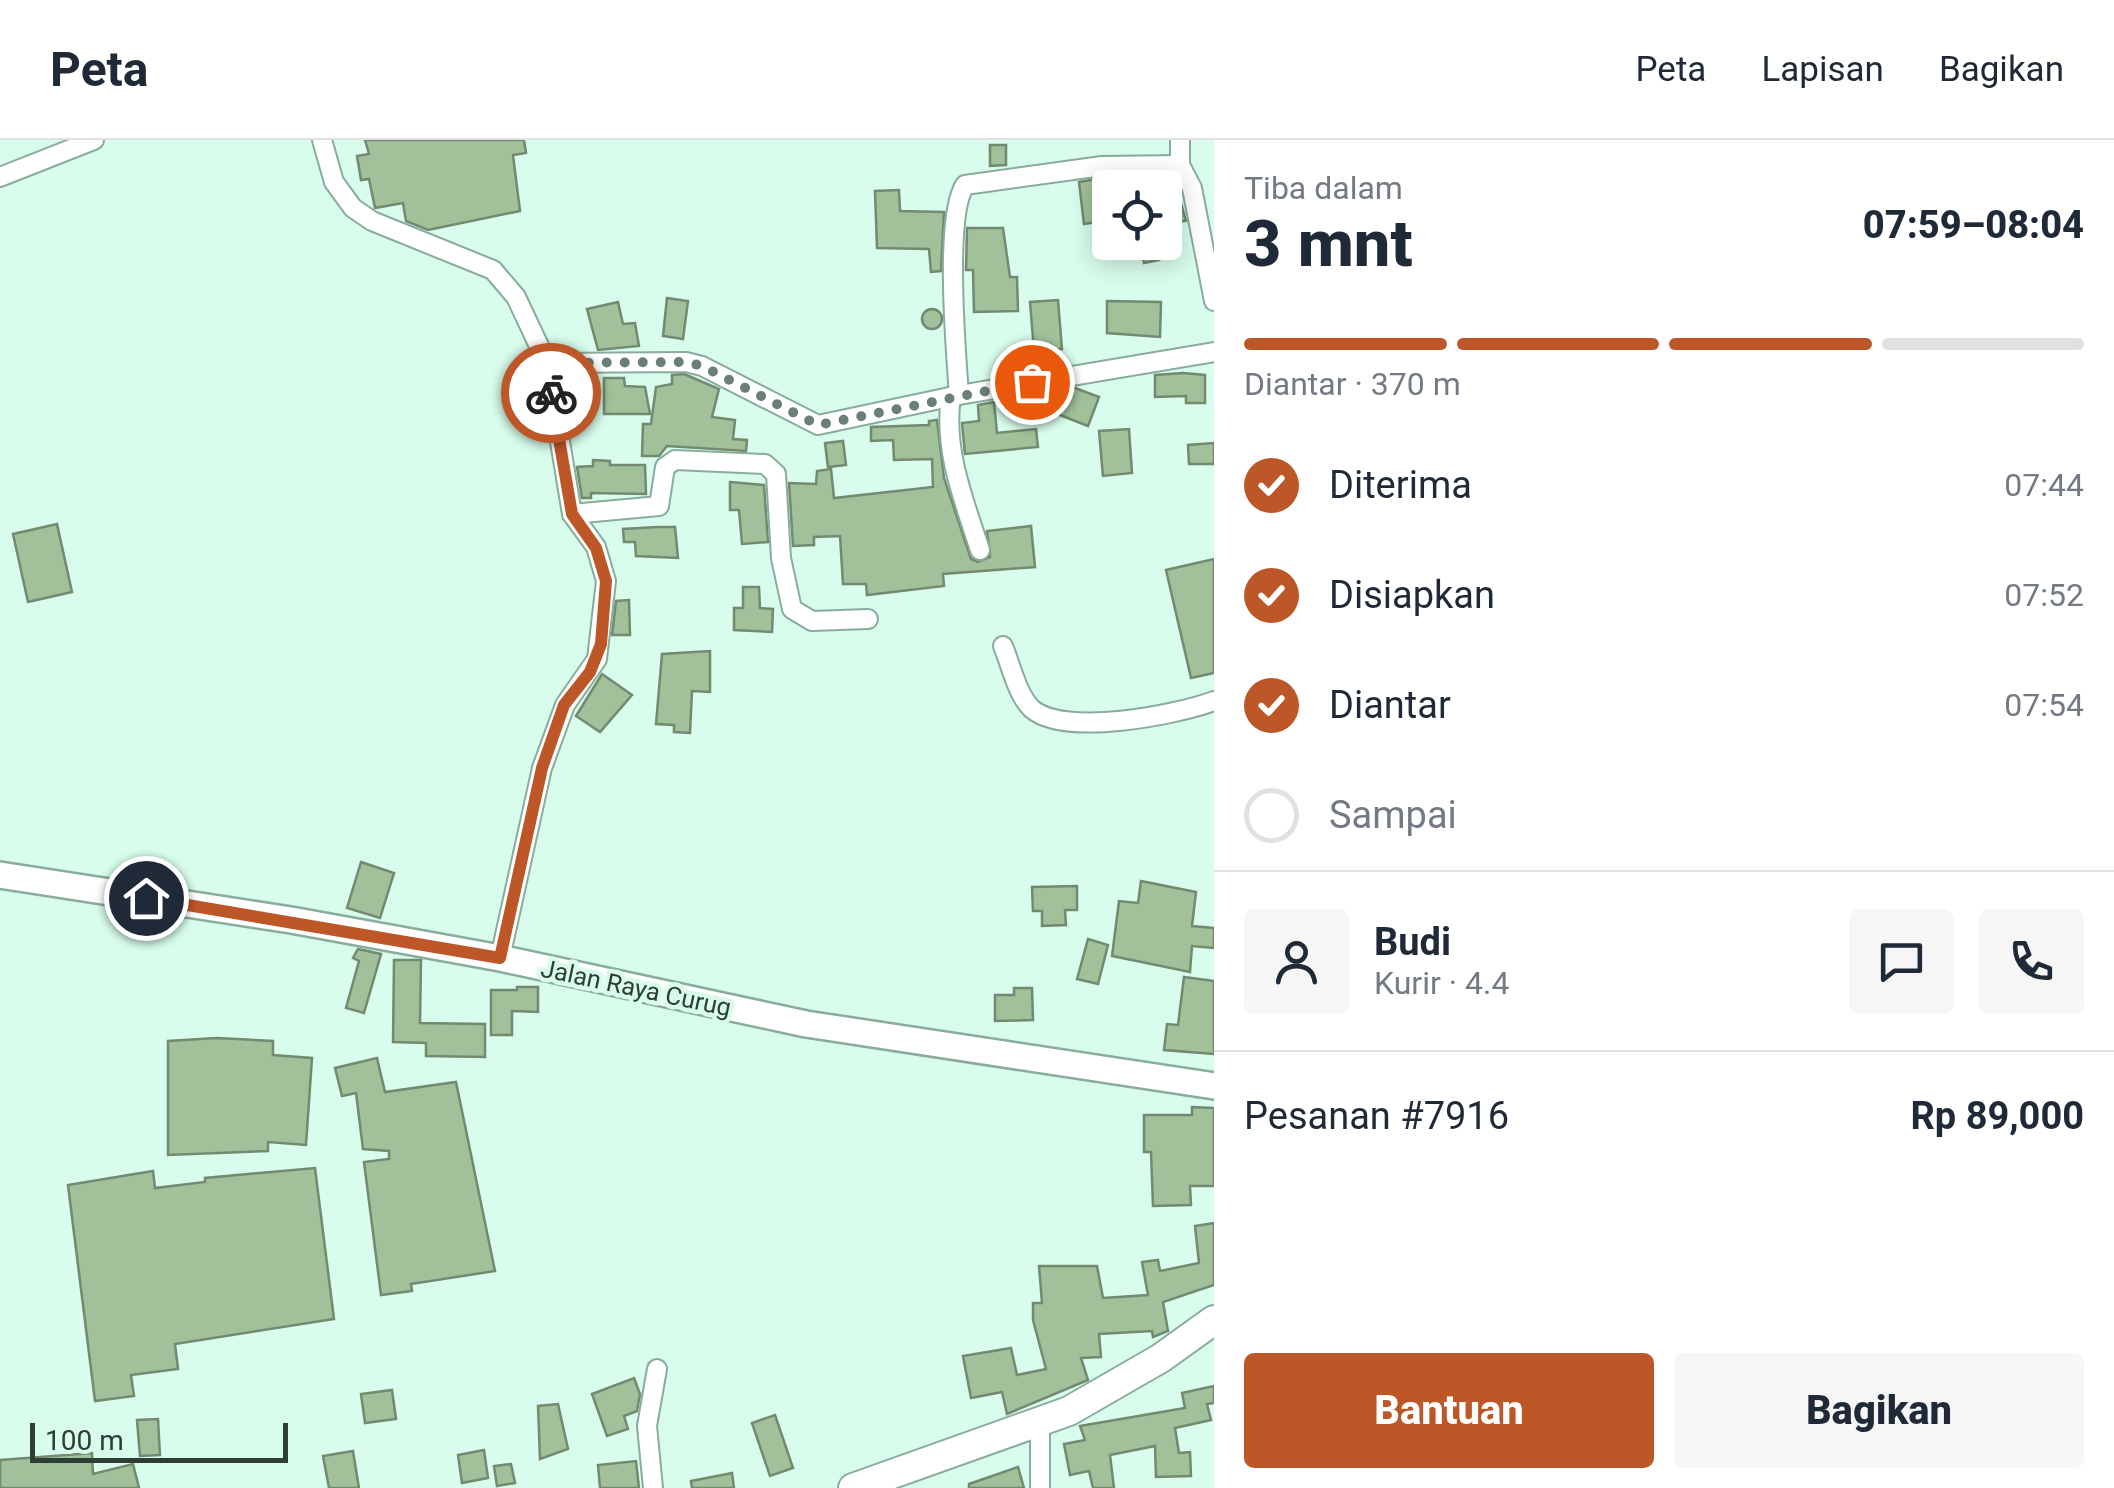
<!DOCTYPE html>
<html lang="id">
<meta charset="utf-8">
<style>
:root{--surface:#fff;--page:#f6f6f7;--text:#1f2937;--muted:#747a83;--line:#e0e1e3;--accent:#bd5728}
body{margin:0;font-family:Roboto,sans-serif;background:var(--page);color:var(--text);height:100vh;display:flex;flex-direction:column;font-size:38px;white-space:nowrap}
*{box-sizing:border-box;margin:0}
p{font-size:32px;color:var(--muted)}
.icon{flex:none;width:55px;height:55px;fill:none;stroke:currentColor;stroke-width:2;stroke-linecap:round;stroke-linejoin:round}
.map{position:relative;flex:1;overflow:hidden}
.panel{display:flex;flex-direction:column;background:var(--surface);width:900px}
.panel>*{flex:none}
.tools{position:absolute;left:1092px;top:30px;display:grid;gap:20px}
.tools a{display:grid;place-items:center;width:90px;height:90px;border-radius:10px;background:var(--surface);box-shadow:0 5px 25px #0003;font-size:50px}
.scale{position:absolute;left:30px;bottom:25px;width:258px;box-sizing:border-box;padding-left:10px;border:5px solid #2e3d36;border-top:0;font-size:28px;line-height:35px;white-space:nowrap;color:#2e3d36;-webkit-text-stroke:8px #d8fdec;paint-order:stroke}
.pin{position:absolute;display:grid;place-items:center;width:85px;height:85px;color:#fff;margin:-42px;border:5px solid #fff;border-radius:50%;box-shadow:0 2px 10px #0007}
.courier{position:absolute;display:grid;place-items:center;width:100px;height:100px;margin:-50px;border:8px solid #bd5728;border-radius:50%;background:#fff;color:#222;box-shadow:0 2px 12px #0007}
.overview em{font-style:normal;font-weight:800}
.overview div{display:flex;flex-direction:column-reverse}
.overview{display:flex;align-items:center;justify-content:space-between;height:170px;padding:0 30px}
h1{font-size:65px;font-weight:800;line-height:75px}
.bar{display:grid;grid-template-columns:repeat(4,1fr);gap:15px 10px;align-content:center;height:120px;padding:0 30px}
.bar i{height:12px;border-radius:8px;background:var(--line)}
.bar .selected{background:var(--accent)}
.bar p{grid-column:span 4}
.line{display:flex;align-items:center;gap:25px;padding:0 30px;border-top:2px solid var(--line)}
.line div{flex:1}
.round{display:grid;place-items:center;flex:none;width:105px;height:105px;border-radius:10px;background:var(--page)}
ol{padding:0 30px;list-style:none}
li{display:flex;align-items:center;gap:30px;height:110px}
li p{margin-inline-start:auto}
li .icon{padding:10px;border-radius:50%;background:var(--accent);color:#fff;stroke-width:4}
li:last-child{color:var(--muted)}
li i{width:55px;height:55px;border:5px solid var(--line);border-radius:50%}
.cta{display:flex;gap:20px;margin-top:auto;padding:20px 30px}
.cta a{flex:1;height:115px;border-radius:10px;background:var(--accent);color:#fff;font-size:40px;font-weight:800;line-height:115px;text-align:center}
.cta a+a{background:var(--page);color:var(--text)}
header{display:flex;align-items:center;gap:60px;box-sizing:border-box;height:140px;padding:0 50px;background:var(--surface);border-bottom:2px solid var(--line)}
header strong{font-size:48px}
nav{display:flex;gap:55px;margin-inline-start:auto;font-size:35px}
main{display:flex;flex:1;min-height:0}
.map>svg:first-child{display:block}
.building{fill:#a0c19a;stroke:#738970;stroke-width:2.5}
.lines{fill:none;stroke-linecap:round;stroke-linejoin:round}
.street-casing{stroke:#89ac9c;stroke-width:22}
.secondary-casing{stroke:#89ac9c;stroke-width:30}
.primary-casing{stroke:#89ac9c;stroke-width:32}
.street{stroke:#fff;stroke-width:18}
.secondary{stroke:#fff;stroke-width:25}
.primary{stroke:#fff;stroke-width:28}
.done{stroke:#6a8076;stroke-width:10;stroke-dasharray:0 18}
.route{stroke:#bd5728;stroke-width:12}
.labels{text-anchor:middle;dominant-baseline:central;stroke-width:9;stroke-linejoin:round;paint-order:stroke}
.street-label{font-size:25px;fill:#2e3d36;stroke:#d8fdec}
</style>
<header>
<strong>Peta</strong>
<nav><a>Peta</a><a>Lapisan</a><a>Bagikan</a></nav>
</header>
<main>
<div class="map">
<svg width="1214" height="1348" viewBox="0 0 1214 1348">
<rect width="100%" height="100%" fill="#d8fdec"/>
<g class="building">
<polygon points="365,0 524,0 526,13 513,15 520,71 428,90 406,81 403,63 375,68 369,39 361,40 357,16 369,14"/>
<polygon points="990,5 1006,5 1006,25 990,26"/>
<polygon points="1103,38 1156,38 1157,48 1110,48 1110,80 1084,84 1079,42"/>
<polygon points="1175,42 1186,81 1165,83 1165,43"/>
<polygon points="899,50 900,71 944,72 941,131 931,132 929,109 877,108 875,51"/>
<polygon points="967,88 1003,88 1010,137 1017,137 1018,171 974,172 973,130 966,130"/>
<polygon points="1140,102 1155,102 1159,120 1144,123"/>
<polygon points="667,158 688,161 683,199 663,196"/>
<polygon points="1058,160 1062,209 1034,211 1030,162"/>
<polygon points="1107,161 1161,162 1160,197 1107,193"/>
<polygon points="618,162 623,184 635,183 639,206 598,210 587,169"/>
<circle cx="932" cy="179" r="10"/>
<polygon points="1183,233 1205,235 1205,263 1186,263 1186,256 1155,257 1155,235"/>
<polygon points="684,234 719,249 712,277 735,280 733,299 747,300 746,311 667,306 659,316 642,316 643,284 651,284 656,247 672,244 672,235"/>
<polygon points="604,238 624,238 625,246 645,247 650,274 604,274"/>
<polygon points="1075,248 1099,257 1088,286 1060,275 1070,249"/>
<polygon points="994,262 997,293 1036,289 1038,307 965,314 962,283 979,281 978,265"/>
<polygon points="937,280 944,338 971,419 978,422 990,417 987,391 1031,386 1035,427 943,434 944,446 867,455 866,444 843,444 840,396 814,397 814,405 793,406 789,343 816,344 817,331 831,329 834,358 933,347 932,319 894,320 893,300 871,301 871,287 929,285 929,281"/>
<polygon points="1129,289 1132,333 1103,336 1099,291"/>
<polygon points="843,301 846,325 828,327 825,303"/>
<polygon points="1214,303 1214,324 1189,324 1188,305"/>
<polygon points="593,320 610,321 610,325 645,325 646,354 591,353 591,358 582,358 577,327 593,326"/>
<polygon points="730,342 764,345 768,402 742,404 739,370 730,370"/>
<polygon points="57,384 72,452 28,462 13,394"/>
<polygon points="658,387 675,387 678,418 636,416 635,402 624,402 623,389"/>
<polygon points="1214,419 1214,533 1191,538 1166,430"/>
<polygon points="743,447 759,447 760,468 773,469 772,492 734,490 734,468 743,468"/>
<polygon points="629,460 630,495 612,495 616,461"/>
<polygon points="710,511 710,552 692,551 690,593 674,592 674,585 656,584 662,514"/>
<polygon points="602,534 632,555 600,592 576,576"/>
<polygon points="361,722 394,733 380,778 347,768"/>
<polygon points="1141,741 1196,752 1192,786 1214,788 1214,808 1192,806 1190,832 1112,816 1119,761 1138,763"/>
<polygon points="1077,746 1077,770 1065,770 1066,785 1042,786 1042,771 1033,771 1032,747"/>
<polygon points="1088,799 1108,805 1098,844 1077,839"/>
<polygon points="358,809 381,814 364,873 346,868 359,821 353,818"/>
<polygon points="394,820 421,820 420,883 485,884 485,917 426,916 426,903 393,902"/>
<polygon points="1184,837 1214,841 1214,914 1164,910 1167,884 1178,885"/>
<polygon points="517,847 538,847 538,872 512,871 512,895 491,895 491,850 517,850"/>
<polygon points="1014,848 1032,848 1033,880 995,881 995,855 1014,855"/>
<polygon points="217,898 273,901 273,915 312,918 306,1005 268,1002 268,1011 168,1015 168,901"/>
<polygon points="377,918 385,952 456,942 495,1131 411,1144 412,1151 381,1155 364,1022 389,1019 389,1011 363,1009 356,953 342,956 335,928"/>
<polygon points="1192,967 1214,968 1214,1046 1190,1046 1191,1065 1153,1066 1151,1012 1144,1012 1144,975 1192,975"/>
<polygon points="315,1028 334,1179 175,1204 178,1229 131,1235 134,1256 95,1261 68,1045 153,1031 155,1048 205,1042 205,1038"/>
<polygon points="1214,1083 1214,1145 1163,1162 1168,1191 1153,1197 1152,1191 1099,1194 1101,1217 1081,1218 1088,1240 1007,1274 1002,1252 971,1258 963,1216 1011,1208 1017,1235 1046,1229 1033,1180 1033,1163 1042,1163 1039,1126 1097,1126 1103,1158 1148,1155 1142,1122 1158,1120 1160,1131 1199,1123 1195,1086"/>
<polygon points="634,1238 640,1254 637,1271 624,1276 628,1289 607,1296 592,1254"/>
<polygon points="1214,1246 1214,1263 1207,1264 1211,1280 1175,1288 1179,1313 1190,1312 1191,1336 1156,1337 1155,1306 1110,1315 1114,1348 1093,1348 1089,1331 1070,1335 1064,1304 1085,1300 1080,1286 1185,1268 1182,1253"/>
<polygon points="392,1250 396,1279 365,1283 361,1254"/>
<polygon points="558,1264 568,1309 540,1319 538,1266"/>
<polygon points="775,1275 793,1328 770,1336 752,1283"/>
<polygon points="158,1279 160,1315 140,1316 137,1280"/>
<polygon points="484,1310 488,1338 462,1343 458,1315"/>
<polygon points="353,1311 359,1348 329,1348 323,1316"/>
<polygon points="92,1313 93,1334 133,1324 139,1348 0,1348 0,1320"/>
<polygon points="636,1321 639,1348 600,1348 598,1325"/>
<polygon points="511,1324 515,1343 497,1346 494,1326"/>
<polygon points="1018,1327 1024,1348 969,1348 969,1344"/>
<polygon points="732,1333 734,1348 692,1348 691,1341"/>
</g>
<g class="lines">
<defs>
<g id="street">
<polyline points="322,0 334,42 353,68 372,81 493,130 516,157 547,223 572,374 596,407 606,441 597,519 565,565 542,628 500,818"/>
<polyline points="1180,0 1180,25 1192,48 1214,161"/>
<polyline points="0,37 94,0"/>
<polyline points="547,223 686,222 702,226 818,285 959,255 1214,212"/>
<path d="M959,255C956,213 944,76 965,45L1102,26L1180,25"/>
<path d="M951,257C943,309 964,361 980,410"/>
<polyline points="572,374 659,366 665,327 675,320 765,324 776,334 781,418 792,469 812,481 868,479"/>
<path d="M1003,506C1011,525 1017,555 1032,569C1065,597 1176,575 1214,561"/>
<polyline points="1040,1285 1040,1348"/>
<polyline points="653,1348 647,1286 657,1229"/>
</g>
<polyline id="secondary" points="0,735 291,780 500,818 806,884 1214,946"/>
<polyline id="primary" points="853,1348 1069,1271 1161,1218 1214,1180"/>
</defs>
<use href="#street" class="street-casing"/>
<use href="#secondary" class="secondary-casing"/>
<use href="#primary" class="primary-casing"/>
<use href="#street" class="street"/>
<use href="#secondary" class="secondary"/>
<use href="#primary" class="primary"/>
</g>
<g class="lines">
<polyline class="done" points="551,253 547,223 686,222 702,226 818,285 1032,242"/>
<polyline class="route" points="146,758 500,818 542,628 564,565 590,532 601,504 606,441 596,408 572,374 551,253"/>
</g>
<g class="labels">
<g class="street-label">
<text transform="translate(636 848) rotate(12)">Jalan Raya Curug</text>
</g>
</g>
</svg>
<div class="tools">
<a><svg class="icon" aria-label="locate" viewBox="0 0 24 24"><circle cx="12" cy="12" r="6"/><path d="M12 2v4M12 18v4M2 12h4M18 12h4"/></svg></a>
</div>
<div class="scale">100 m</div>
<div class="pin" style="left:1032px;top:242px;background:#ea580c"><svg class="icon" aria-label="bag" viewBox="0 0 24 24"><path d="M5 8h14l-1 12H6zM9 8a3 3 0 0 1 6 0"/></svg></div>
<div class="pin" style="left:146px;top:758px;background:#1f2937"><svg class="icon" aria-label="home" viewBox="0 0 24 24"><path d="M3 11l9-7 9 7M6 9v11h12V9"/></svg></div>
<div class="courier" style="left:551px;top:253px"><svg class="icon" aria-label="bike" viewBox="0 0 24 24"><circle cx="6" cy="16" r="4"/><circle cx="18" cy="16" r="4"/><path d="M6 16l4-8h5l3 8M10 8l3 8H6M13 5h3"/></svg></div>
</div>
<section class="panel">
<div class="overview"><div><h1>3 mnt</h1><p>Tiba dalam</p></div><em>07:59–08:04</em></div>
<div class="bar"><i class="selected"></i><i class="selected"></i><i class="selected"></i><i></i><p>Diantar · 370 m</p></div>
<ol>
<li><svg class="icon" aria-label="check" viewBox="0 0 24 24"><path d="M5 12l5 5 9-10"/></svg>Diterima<p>07:44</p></li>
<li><svg class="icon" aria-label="check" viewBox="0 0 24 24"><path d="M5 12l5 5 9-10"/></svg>Disiapkan<p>07:52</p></li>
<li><svg class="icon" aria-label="check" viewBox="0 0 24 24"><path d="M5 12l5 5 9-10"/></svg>Diantar<p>07:54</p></li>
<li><i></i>Sampai</li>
</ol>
<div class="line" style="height:180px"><a class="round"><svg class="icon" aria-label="person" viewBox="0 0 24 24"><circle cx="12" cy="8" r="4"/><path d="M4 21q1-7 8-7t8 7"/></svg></a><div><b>Budi</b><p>Kurir · 4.4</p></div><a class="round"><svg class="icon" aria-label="chat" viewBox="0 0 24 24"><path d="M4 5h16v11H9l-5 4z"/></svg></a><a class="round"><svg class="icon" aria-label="phone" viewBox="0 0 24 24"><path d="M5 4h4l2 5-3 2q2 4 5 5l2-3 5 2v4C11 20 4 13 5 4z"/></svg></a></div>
<div class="line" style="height:130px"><div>Pesanan #7916</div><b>Rp 89,000</b></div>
<div class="cta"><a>Bantuan</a><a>Bagikan</a></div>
</section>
</main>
